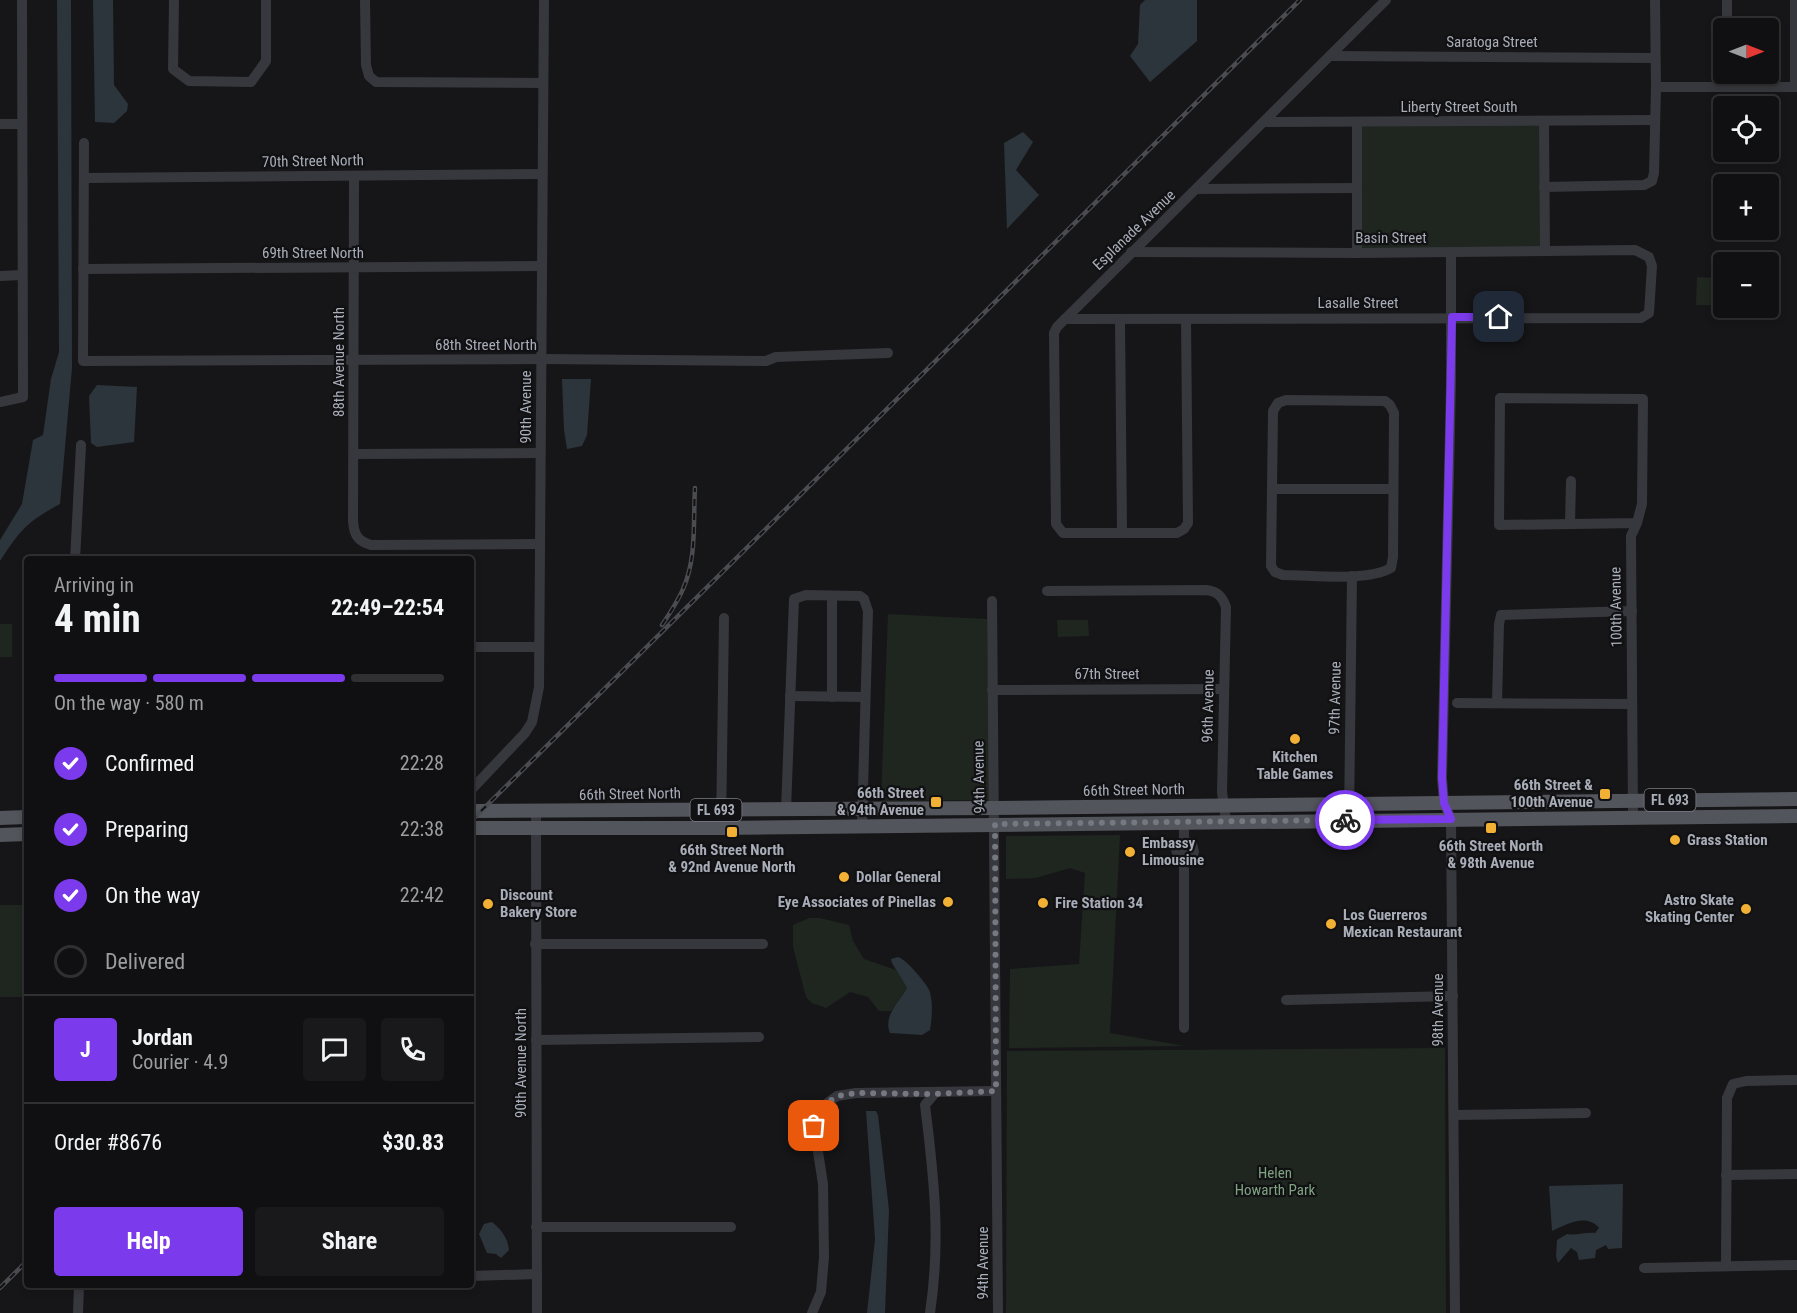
<!DOCTYPE html>
<meta charset="utf-8">
<style>
:root{--surface:#101012;--page:#19191b;--text:#f1f3f6;--muted:#9c9d9f;--line:#303032;--accent:#7c3aed}
body{margin:0;font-family:"Roboto Condensed",sans-serif;background:var(--page);color:var(--text);height:100vh;display:flex;flex-direction:column;font-size:22px;white-space:nowrap}
*{box-sizing:border-box;margin:0}
p{font-size:20px;color:var(--muted)}
.icon{flex:none;width:33px;height:33px;fill:none;stroke:currentColor;stroke-width:2;stroke-linecap:round;stroke-linejoin:round}
.map{position:relative;flex:1;overflow:hidden}
.panel{position:absolute;left:24px;top:556px;width:450px;height:732px;display:flex;flex-direction:column;background:var(--surface);border-radius:6px;box-shadow:0 3px 9px #0003,0 0 0 2px var(--line)}
.panel>*{flex:none}
.needle{width:39px;rotate:90deg}
.tools{position:absolute;left:1713px;top:18px;display:grid;gap:12px}
.tools a{display:grid;place-items:center;width:66px;height:66px;border-radius:6px;background:var(--surface);box-shadow:0 3px 9px #0003,0 0 0 2px var(--line);font-size:30px}
.pin{position:absolute;display:grid;place-items:center;width:51px;height:51px;color:#fff;margin:-26px;border-radius:12px;box-shadow:0 3px 9px #0006}
.courier{position:absolute;display:grid;place-items:center;width:60px;height:60px;margin:-30px;border:4px solid #7c3aed;border-radius:50%;background:#fff;color:#222;box-shadow:0 2px 8px #0007}
.headline em{font-style:normal;font-weight:700}
.headline div{display:flex;flex-direction:column-reverse}
.headline{display:flex;align-items:center;justify-content:space-between;height:102px;padding:0 30px}
h1{font-size:39px;font-weight:700;line-height:45px}
.bar{display:grid;grid-template-columns:repeat(4,1fr);gap:9px 6px;align-content:center;height:72px;padding:0 30px}
.bar i{height:8px;border-radius:4px;background:var(--line)}
.bar .current{background:var(--accent)}
.bar p{grid-column:span 4}
.line{display:flex;align-items:center;gap:15px;padding:0 30px;border-top:2px solid var(--line)}
.line div{flex:1}
.round{display:grid;place-items:center;flex:none;width:63px;height:63px;border-radius:6px;background:var(--page)}
ol{padding:0 30px;list-style:none}
li{display:flex;align-items:center;gap:18px;height:66px}
li p{margin-inline-start:auto}
li .icon{padding:6px;border-radius:50%;background:var(--accent);color:#fff;stroke-width:4}
li:last-child{color:var(--muted)}
li i{width:33px;height:33px;border:3px solid var(--line);border-radius:50%}
.button{display:flex;gap:12px;margin-top:auto;padding:12px 30px}
.button a{flex:1;height:69px;border-radius:6px;background:var(--accent);color:#fff;font-size:24px;font-weight:700;line-height:69px;text-align:center}
.button a+a{background:var(--page);color:var(--text)}
.map>svg:first-child{display:block}
.green{fill:#1e261f}
.water{fill:#2c353c}
.lines{fill:none;stroke-linecap:round;stroke-linejoin:round}
.minor{stroke:#37383d;stroke-width:10}
.major{stroke:#53555c;stroke-width:14}
.rail-casing{stroke:#4a4c52;stroke-width:4.5}
.rail{stroke:#111113;stroke-width:2;stroke-dasharray:7;stroke-linecap:butt}
.done{stroke:#757880;stroke-width:6;stroke-dasharray:0 10.8}
.route{stroke:#7c3aed;stroke-width:8}
.poi-dot{fill:#f2b134;stroke:#111113;stroke-width:2}
.labels{text-anchor:middle;dominant-baseline:central;stroke-width:4.5;stroke-linejoin:round;paint-order:stroke}
.shield{fill:#111113;stroke:#7b7e86;stroke-width:1.5}
.shield-label{font-size:14px;font-weight:bold;fill:#a8adb8}
.street-label{font-size:15px;fill:#a8adb8;stroke:#111113}
.poi-label{font-size:15px;font-weight:bold;fill:#a8adb8;stroke:#111113;text-anchor:start}
.park-label{font-size:15px;fill:#7fa381;stroke:#111113}
</style>
<div class="map">
<svg width="1797" height="1313" viewBox="0 0 1797 1313">
<rect width="100%" height="100%" fill="#161618"/>
<g class="green">
<polygon points="1547,120 1546,253 1354,254 1354,125"/>
<polygon points="1697,277 1713,278 1713,305 1696,305"/>
<polygon points="888,614 987,619 990,800 881,801"/>
<polygon points="1057,620 1088,620 1089,636 1058,637"/>
<rect x="0" y="624" width="12" height="33"/>
<polygon points="1120,835 1110,1033 1185,1046 1009,1048 1010,969 1079,964 1085,873 1070,868 1036,878 1006,879 1006,836"/>
<rect x="0" y="905" width="27" height="92"/>
<polygon points="809,918 820,918 849,925 853,941 864,959 896,970 907,988 891,1011 879,1011 868,997 850,992 826,1008 812,1003 806,997 793,947 793,925"/>
<polygon points="1445,1048 1446,1313 1006,1313 1007,1051"/>
</g>
<g class="water">
<path d="M57,0H71L72,368L60,504C27,522 21,529 0,561V540L22,504L33,440L43,435L51,379L59,352Z"/>
<polygon points="93,0 113,0 114,85 128,104 127,111 114,123 95,122"/>
<polygon points="1145,0 1197,0 1197,41 1150,82 1130,56 1138,44 1140,5"/>
<polygon points="1023,132 1033,142 1016,170 1039,195 1007,229 1004,143"/>
<polygon points="562,379 591,379 587,435 582,446 567,449 564,430"/>
<polygon points="97,385 137,387 134,442 97,447 91,443 89,396"/>
<path d="M898,957C906,959 928,985 930,992C933,1004 932,1018 930,1030L922,1035L890,1033C883,1016 899,1002 907,988L892,963L891,959Z"/>
<polygon points="866,1111 876,1111 878,1115 889,1210 885,1313 867,1313 875,1239"/>
<path d="M1623,1184L1622,1248L1608,1249L1606,1245L1596,1250L1595,1258L1579,1260L1577,1252L1571,1248L1558,1263L1556,1256L1557,1240L1567,1234C1576,1236 1585,1232 1595,1233L1599,1228C1587,1213 1567,1224 1552,1231L1549,1186Z"/>
<path d="M492,1222C501,1229 508,1238 509,1250L501,1258L496,1254L487,1253L479,1234L484,1224Z"/>
</g>
<g class="lines">
<g class="minor">
<polyline points="174,0 173,69 189,81 251,82 266,61 266,0"/>
<polyline points="365,0 366,65 369,76 376,82 543,83"/>
<polyline points="1727,0 1727,28"/>
<polyline points="1330,56 1655,58"/>
<polyline points="1727,74 1727,87"/>
<polyline points="1656,87 1797,87"/>
<polyline points="1795,87 1795,0"/>
<polyline points="1264,122 1655,120"/>
<polyline points="1544,122 1545,251"/>
<polyline points="1357,123 1357,253"/>
<polyline points="0,124 22,124"/>
<polyline points="84,143 83,361 541,359 766,361 776,357 888,353"/>
<path d="M354,176L353,521C354,534 357,541 371,545L539,544"/>
<polyline points="84,178 542,174"/>
<polyline points="1544,187 1644,185 1652,181 1654,173 1656,87 1655,0"/>
<polyline points="1197,189 1357,188"/>
<polyline points="1451,252 1451,384 1442,778 1444,803 1451,819 1455,1313"/>
<polyline points="83,269 542,266"/>
<polyline points="0,276 22,275"/>
<polyline points="1065,319 1641,318 1649,313 1652,266 1649,257 1635,250 1357,253 1131,252"/>
<polyline points="1186,319 1188,523 1184,529 1177,533 1063,533 1056,524 1054,333 1057,327 1386,0"/>
<polyline points="1120,320 1122,533"/>
<path d="M1286,400L1385,401L1390,405L1394,413L1393,557L1391,568C1366,582 1313,575 1283,575L1275,572L1271,566L1273,411L1278,403Z"/>
<polyline points="0,402 23,397 22,0"/>
<polyline points="354,454 540,453"/>
<polyline points="1273,489 1393,489"/>
<polyline points="1570,524 1571,481"/>
<polyline points="75,560 81,445"/>
<path d="M1047,591L1206,590C1217,591 1222,596 1226,607L1222,792L1226,820"/>
<polyline points="992,601 998,1313"/>
<polyline points="471,647 538,647"/>
<polyline points="992,690 1223,689"/>
<polyline points="790,696 865,697"/>
<polyline points="832,697 832,596"/>
<polyline points="1457,703 1632,704"/>
<polyline points="1497,703 1499,624 1501,615 1632,611"/>
<polyline points="471,790 525,733 532,722 539,687 544,0"/>
<polyline points="786,810 794,599 806,595 860,596 864,599 868,611 862,825"/>
<polyline points="536,812 537,1313"/>
<polyline points="1633,817 1631,536 1637,523 1642,504 1643,399 1500,398 1499,525 1637,523"/>
<polyline points="1349,820 1352,576"/>
<polyline points="1184,821 1184,1028"/>
<polyline points="721,828 724,618"/>
<path d="M1184,840L1192,844L1194,852L1191,858L1184,862C1175,854 1172,846 1184,840Z"/>
<polyline points="535,944 763,944"/>
<polyline points="1286,1000 1453,996"/>
<polyline points="536,1040 759,1037"/>
<polyline points="1454,1115 1586,1113"/>
<polyline points="1726,1175 1797,1174"/>
<polyline points="536,1227 731,1227"/>
<polyline points="1726,1266 1727,1098 1733,1084 1746,1081 1797,1080"/>
<polyline points="1644,1268 1797,1265"/>
<polyline points="471,1276 537,1274"/>
<polyline points="78,1313 79,1286"/>
<polyline points="812,1313 821,1292 824,1257 823,1184 814,1126 822,1107 837,1096 856,1093 996,1091"/>
<path d="M930,1313C941,1240 934,1177 925,1105L935,1093"/>
</g>
<g class="major">
<polyline points="471,811 995,808 1797,799"/>
<polyline points="0,818 27,817"/>
<polyline points="471,828 721,828 1797,816"/>
<polyline points="0,835 27,834"/>
</g>
<defs>
<g id="rail">
<path d="M662,625C670,613 678,601 683,589C697,558 693,520 695,488"/>
<polyline points="471,821 1300,0"/>
<polyline points="0,1288 27,1261"/>
</g>
</defs>
<use href="#rail" class="rail-casing"/>
<use href="#rail" class="rail"/>
</g>
<g class="lines">
<polyline class="done" points="814,1126 822,1107 837,1096 856,1093 935,1094 996,1091 995,824 1345,820"/>
<polyline class="route" points="1345,820 1451,819 1444,803 1442,778 1452,317 1499,317"/>
</g>
<g class="poi-dot">
<circle cx="1295" cy="739" r="6"/>
<rect x="1599" y="788" width="12" height="12" rx="3"/>
<rect x="930" y="796" width="12" height="12" rx="3"/>
<rect x="1485" y="822" width="12" height="12" rx="3"/>
<rect x="726" y="826" width="12" height="12" rx="3"/>
<circle cx="1675" cy="840" r="6"/>
<circle cx="1130" cy="852" r="6"/>
<circle cx="844" cy="877" r="6"/>
<circle cx="948" cy="902" r="6"/>
<circle cx="1043" cy="903" r="6"/>
<circle cx="488" cy="904" r="6"/>
<circle cx="1746" cy="909" r="6"/>
<circle cx="1331" cy="924" r="6"/>
</g>
<g class="labels">
<g class="shield">
<rect x="1644.5" y="789" width="51" height="22" rx="4.5"/>
<rect x="690.5" y="799" width="51" height="22" rx="4.5"/>
</g>
<g class="shield-label">
<text x="1670" y="800">FL 693</text>
<text x="716" y="810">FL 693</text>
</g>
<g class="street-label">
<text x="1492" y="42">Saratoga Street</text>
<text x="1459" y="107">Liberty Street South</text>
<text transform="translate(313 161) rotate(-1)">70th Street North</text>
<text transform="translate(1134 230) rotate(-44)">Esplanade Avenue</text>
<text x="1391" y="238">Basin Street</text>
<text x="313" y="253">69th Street North</text>
<text x="1358" y="303">Lasalle Street</text>
<text x="486" y="345">68th Street North</text>
<text transform="translate(339 362) rotate(-90)">88th Avenue North</text>
<text transform="translate(526 407) rotate(-90)">90th Avenue</text>
<text transform="translate(1616 607) rotate(-91)">100th Avenue</text>
<text x="1107" y="674">67th Street</text>
<text transform="translate(1335 698) rotate(-89)">97th Avenue</text>
<text transform="translate(1208 706) rotate(-89)">96th Avenue</text>
<text transform="translate(979 777) rotate(-91)">94th Avenue</text>
<text transform="translate(1134 790) rotate(-1)">66th Street North</text>
<text transform="translate(630 794) rotate(-1)">66th Street North</text>
<text transform="translate(1438 1010) rotate(-90)">98th Avenue</text>
<text transform="translate(521 1063) rotate(-90)">90th Avenue North</text>
<text transform="translate(983 1263) rotate(-90)">94th Avenue</text>
</g>
<g class="poi-label">
<text x="1295" y="757" text-anchor="middle">Kitchen<tspan x="1295" dy="17">Table Games</tspan></text>
<text x="1593" y="785" text-anchor="end">66th Street &amp;<tspan x="1593" dy="17">100th Avenue</tspan></text>
<text x="924" y="793" text-anchor="end">66th Street<tspan x="924" dy="17">&amp; 94th Avenue</tspan></text>
<text x="1687" y="840">Grass Station</text>
<text x="1142" y="843">Embassy<tspan x="1142" dy="17">Limousine</tspan></text>
<text x="1491" y="846" text-anchor="middle">66th Street North<tspan x="1491" dy="17">&amp; 98th Avenue</tspan></text>
<text x="732" y="850" text-anchor="middle">66th Street North<tspan x="732" dy="17">&amp; 92nd Avenue North</tspan></text>
<text x="856" y="877">Dollar General</text>
<text x="500" y="895">Discount<tspan x="500" dy="17">Bakery Store</tspan></text>
<text x="1734" y="900" text-anchor="end">Astro Skate<tspan x="1734" dy="17">Skating Center</tspan></text>
<text x="936" y="902" text-anchor="end">Eye Associates of Pinellas</text>
<text x="1055" y="903">Fire Station 34</text>
<text x="1343" y="915">Los Guerreros<tspan x="1343" dy="17">Mexican Restaurant</tspan></text>
</g>
<g class="park-label">
<text x="1275" y="1173">Helen<tspan x="1275" dy="17">Howarth Park</tspan></text>
</g>
</g>
</svg>
<div class="tools">
<a><svg class="needle" viewBox="-14 -14 28 28"><path d="M0-13l5 13h-10z" fill="#e53935"/><path d="M0 13l5-13h-10z" fill="#9c9d9f"/></svg></a>
<a><svg class="icon" aria-label="locate" viewBox="0 0 24 24"><circle cx="12" cy="12" r="6"/><path d="M12 2v4M12 18v4M2 12h4M18 12h4"/></svg></a>
<a>+</a>
<a>−</a>
</div>
<div class="pin" style="left:814px;top:1126px;background:#ea580c"><svg class="icon" aria-label="bag" viewBox="0 0 24 24"><path d="M5 8h14l-1 12H6zM9 8a3 3 0 0 1 6 0"/></svg></div>
<div class="pin" style="left:1499px;top:317px;background:#1f2937"><svg class="icon" aria-label="home" viewBox="0 0 24 24"><path d="M3 11l9-7 9 7M6 9v11h12V9"/></svg></div>
<div class="courier" style="left:1345px;top:820px"><svg class="icon" aria-label="bike" viewBox="0 0 24 24"><circle cx="6" cy="16" r="4"/><circle cx="18" cy="16" r="4"/><path d="M6 16l4-8h5l3 8M10 8l3 8H6M13 5h3"/></svg></div>
<section class="panel">
<div class="headline"><div><h1>4 min</h1><p>Arriving in</p></div><em>22:49–22:54</em></div>
<div class="bar"><i class="current"></i><i class="current"></i><i class="current"></i><i></i><p>On the way · 580 m</p></div>
<ol>
<li><svg class="icon" aria-label="check" viewBox="0 0 24 24"><path d="M5 12l5 5 9-10"/></svg>Confirmed<p>22:28</p></li>
<li><svg class="icon" aria-label="check" viewBox="0 0 24 24"><path d="M5 12l5 5 9-10"/></svg>Preparing<p>22:38</p></li>
<li><svg class="icon" aria-label="check" viewBox="0 0 24 24"><path d="M5 12l5 5 9-10"/></svg>On the way<p>22:42</p></li>
<li><i></i>Delivered</li>
</ol>
<div class="line" style="height:108px"><b class="round" style="background:var(--accent);color:#fff">J</b><div><b>Jordan</b><p>Courier · 4.9</p></div><a class="round"><svg class="icon" aria-label="chat" viewBox="0 0 24 24"><path d="M4 5h16v11H9l-5 4z"/></svg></a><a class="round"><svg class="icon" aria-label="phone" viewBox="0 0 24 24"><path d="M5 4h4l2 5-3 2q2 4 5 5l2-3 5 2v4C11 20 4 13 5 4z"/></svg></a></div>
<div class="line" style="height:78px"><div>Order #8676</div><b>$30.83</b></div>
<div class="button"><a>Help</a><a>Share</a></div>
</section>
</div>
